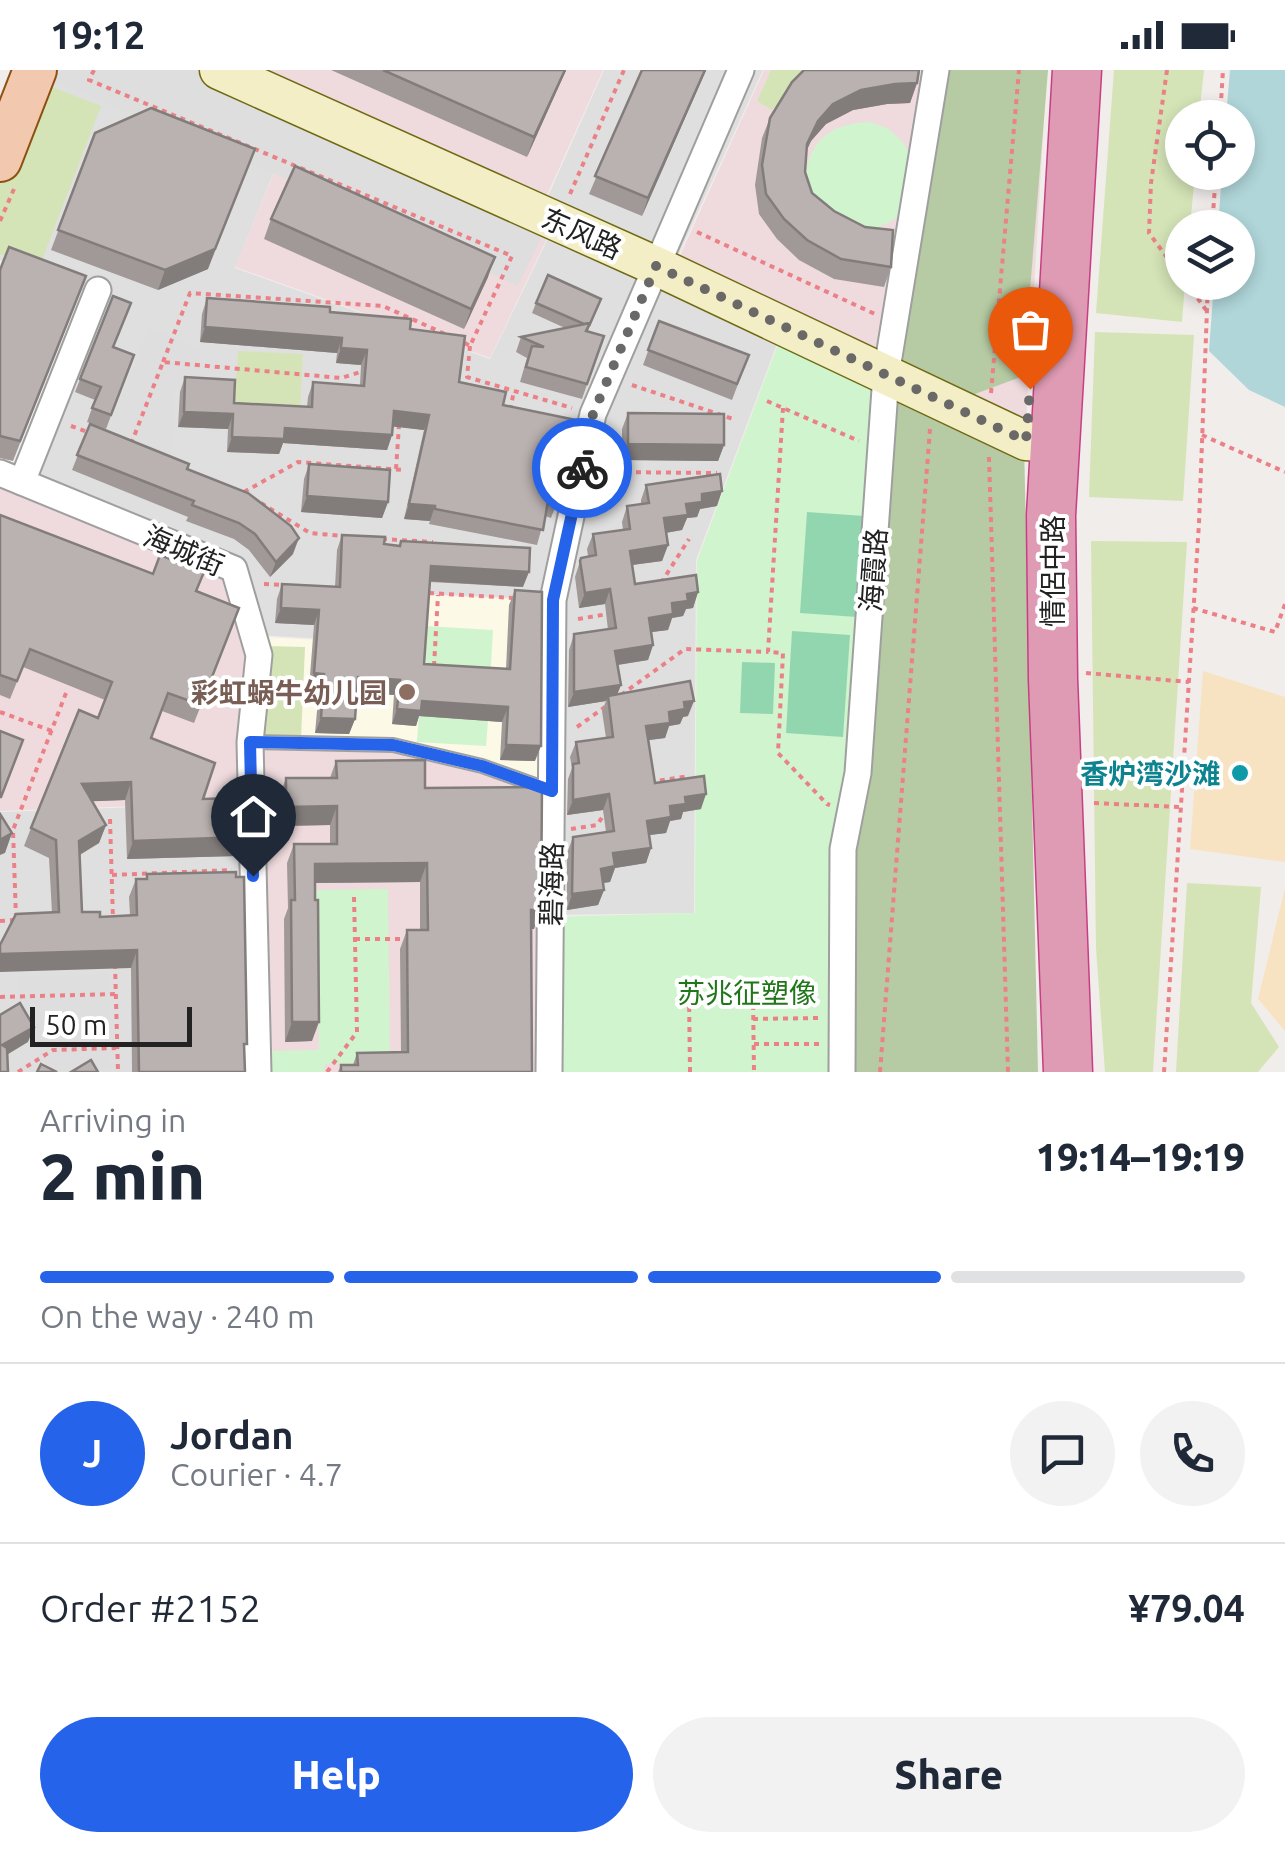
<!DOCTYPE html>
<meta charset="utf-8">
<style>
:root{--surface:#fff;--page:#f2f2f3;--text:#1f2937;--muted:#747a83;--line:#e0e1e3;--accent:#2563eb}
body{margin:0;font-family:Ubuntu,"Noto Sans SC",sans-serif;background:var(--page);color:var(--text);height:100vh;display:flex;flex-direction:column;font-size:38px;white-space:nowrap}
*{box-sizing:border-box;margin:0}
p{font-size:32px;color:var(--muted)}
.icon{flex:none;width:55px;height:55px;fill:none;stroke:currentColor;stroke-width:2;stroke-linecap:round;stroke-linejoin:round}
.map{position:relative;height:1002px;overflow:hidden}
.panel{display:flex;flex-direction:column;background:var(--surface);flex:1}
.panel>*{flex:none}
.tools{position:absolute;left:1165px;top:30px;display:grid;gap:20px}
.tools a{display:grid;place-items:center;width:90px;height:90px;border-radius:50%;background:var(--surface);box-shadow:0 5px 15px #0003;font-size:50px}
.scale{position:absolute;left:30px;bottom:25px;width:162px;box-sizing:border-box;padding-left:10px;border:5px solid #222;border-top:0;font-size:28px;line-height:35px;white-space:nowrap;color:#222;-webkit-text-stroke:8px #fff;paint-order:stroke}
.pin{position:absolute;display:grid;place-items:center;width:85px;height:85px;color:#fff;margin:-102px -42px;border-radius:50% 50% 50% 0;rotate:-45deg;box-shadow:0 0 10px #0007}
.pin .icon{rotate:45deg}
.courier{position:absolute;display:grid;place-items:center;width:100px;height:100px;margin:-50px;border:8px solid #2563eb;border-radius:50%;background:#fff;color:#222;box-shadow:0 2px 12px #0007}
.headline em{font-style:normal;font-weight:800}
.headline div{display:flex;flex-direction:column-reverse}
.headline{display:flex;align-items:center;justify-content:space-between;height:170px;padding:0 40px}
h1{font-size:65px;font-weight:800;line-height:75px}
.bar{display:grid;grid-template-columns:repeat(4,1fr);gap:15px 10px;align-content:center;height:120px;padding:0 40px}
.bar i{height:12px;border-radius:8px;background:var(--line)}
.bar .selected{background:var(--accent)}
.bar p{grid-column:span 4}
.line{display:flex;align-items:center;gap:25px;padding:0 40px;border-top:2px solid var(--line)}
.line div{flex:1}
.round{display:grid;place-items:center;flex:none;width:105px;height:105px;border-radius:52px;background:var(--page)}
.primary-button{display:flex;gap:20px;margin-top:auto;padding:20px 40px}
.primary-button a{flex:1;height:115px;border-radius:60px;background:var(--accent);color:#fff;font-size:40px;font-weight:800;line-height:115px;text-align:center}
.primary-button a+a{background:var(--page);color:var(--text)}
.status{display:flex;justify-content:space-between;align-items:center;height:70px;padding:0 50px;background:var(--surface);direction:ltr}
.status svg{height:28px;fill:currentColor}
.map>svg:first-child{display:block}
.residential{fill:#e0dfdf}
.commercial{fill:#efdbde}
.education{fill:#fcf9e7}
.grass{fill:#d4e4b6}
.forest{fill:#b6cba3}
.sand{fill:#f7e3c1}
.park{fill:#d0f4cd}
.pitch{fill:#92d6b0}
.parking{fill:#dedede}
.water{fill:#b0d6d9}
.lines{fill:none;stroke-linecap:round;stroke-linejoin:round}
.lane-casing{stroke:#9f9f9f;stroke-width:16}
.street-casing{stroke:#9f9f9f;stroke-width:29}
.secondary-casing{stroke:#6f6a13;stroke-width:41}
.primary-casing{stroke:#8d5012;stroke-width:46}
.highway-casing{stroke:#c83e84;stroke-width:51}
.path{stroke:#eb8187;stroke-width:4;stroke-dasharray:5 5;stroke-linecap:butt}
.lane{stroke:#fff;stroke-width:12}
.street{stroke:#fff;stroke-width:25}
.secondary{stroke:#f3eec5;stroke-width:38}
.primary{stroke:#f2c9ae;stroke-width:42}
.highway{stroke:#de9bb3;stroke-width:48}
.wall{fill:#a09997}
.shaded-wall{fill:#827d7b}
.building{fill:#bab2b0;stroke:#827d7b;stroke-width:2.5}
.done{stroke:#6a6968;stroke-width:10;stroke-dasharray:0 18}
.route{stroke:#2563eb;stroke-width:12}
.education-dot{fill:#8d6e63;stroke:#fff;stroke-width:4}
.culture-dot{fill:#0f9aa8;stroke:#fff;stroke-width:4}
.labels{text-anchor:middle;dominant-baseline:central;stroke-width:8;stroke-linejoin:round;paint-order:stroke}
.street-label{font-size:28px;fill:#222;stroke:#fff}
.education-label{font-size:28px;font-weight:bold;fill:#785e54;stroke:#fff;text-anchor:end}
.culture-label{font-size:28px;font-weight:bold;fill:#0d838f;stroke:#fff;text-anchor:end}
.park-label{font-size:28px;fill:#21761a;stroke:#fff}
</style>
<div class="status"><b>19:12</b><svg viewBox="0 0 49 12"><path d="M0 12V9h3v3zM5 12V6h3v6zM10 12V3h3v9zM15 12V0h3v12zM26 1h20v11H26zM47 4h2v5h-2z"/></svg></div>
<div class="map">
<svg width="1285" height="1002" viewBox="0 0 1285 1002">
<rect width="100%" height="100%" fill="#f1edea"/>
<g class="residential">
<polygon points="37,0 300,38 235,198 490,289 556,152 783,258 696,490 694,843 552,845 561,530 396,523 393,573 255,565 24,412 97,227 0,190 0,93"/>
<polygon points="604,0 763,0 671,201 541,142"/>
<polygon points="249,733 255,1002 0,1002 0,742"/>
</g>
<g class="commercial">
<polygon points="224,0 603,0 540,141"/>
<polygon points="764,0 1047,0 1025,369 673,201"/>
<polygon points="301,38 555,152 490,288 235,197"/>
<polygon points="0,405 233,500 257,585 248,732 0,741"/>
<polygon points="252,675 392,677 482,698 550,722 548,1002 260,1002"/>
</g>
<polygon class="education" points="396,524 561,531 553,720 393,673 252,670 262,567 395,574"/>
<g class="grass">
<polygon points="771,0 814,0 807,3 772,40 757,31"/>
<polygon points="1114,0 1204,0 1199,47 1182,48 1182,102 1195,103 1190,157 1182,158 1182,212 1185,213 1182,252 1096,243"/>
<polygon points="37,11 101,36 39,198 0,184 0,108"/>
<polygon points="1095,262 1194,265 1183,431 1089,427"/>
<polygon points="238,281 303,284 300,346 234,343"/>
<polygon points="1091,471 1187,472 1153,1002 1105,1002 1096,878"/>
<polygon points="266,576 305,577 301,668 262,666"/>
<polygon points="1187,813 1261,817 1251,933 1279,977 1258,1002 1176,1002"/>
</g>
<g class="forest">
<polygon points="949,0 1048,0 1023,306 959,330 896,299"/>
<polygon points="888,307 1024,372 1038,1002 843,1002 845,779"/>
</g>
<g class="sand">
<polygon points="1203,601 1285,627 1285,792 1190,779"/>
<polygon points="1285,818 1285,961 1258,929"/>
</g>
<g class="park">
<path d="M869,52L887,58L901,70L911,85L905,138L892,151L875,159L839,157C830,146 813,130 808,118C805,112 806,101 808,94C815,64 840,53 869,52Z"/>
<polygon points="784,258 885,306 840,1002 551,1002 552,847 695,843 697,491"/>
<polygon points="425,556 493,560 490,613 446,648 488,651 486,676 417,672"/>
<polygon points="388,819 390,993 325,994 324,1002 271,1002 271,981 319,980 317,820"/>
</g>
<g class="pitch">
<polygon points="807,442 864,446 857,547 800,543"/>
<polygon points="792,561 850,565 843,667 786,663"/>
<polygon points="742,592 775,593 773,644 740,643"/>
</g>
<g class="parking">
<polygon points="43,0 204,0 548,154 518,216 289,110 41,6"/>
<polygon points="149,258 201,278 199,320 175,319 172,388 108,363"/>
<polygon points="108,904 111,1000 51,1002 20,945 18,906"/>
</g>
<polygon class="water" points="1230,0 1285,0 1285,337 1249,320 1209,281 1214,213 1238,212 1238,158 1218,157 1222,103 1238,102 1238,48 1226,47"/>
<g class="lines">
<defs>
<polyline id="lane" points="250,672 393,675 482,696 552,721"/>
<g id="street">
<polyline points="0,403 234,499 259,585 250,672 258,1002"/>
<polyline points="22,412 98,220"/>
<polyline points="549,1002 553,530 593,344 741,0"/>
<polyline points="842,1002 843,779 858,703 886,305 936,0"/>
</g>
<polyline id="secondary" points="219,0 656,196 1026,371 1054,373"/>
<polyline id="primary" points="0,90 35,0"/>
<polyline id="highway" points="1068,1002 1053,609 1051,445 1077,0"/>
</defs>
<use href="#lane" class="lane-casing"/>
<use href="#street" class="street-casing"/>
<use href="#secondary" class="secondary-casing"/>
<use href="#primary" class="primary-casing"/>
<use href="#highway" class="highway-casing"/>
<g class="path">
<polyline points="94,0 89,10 512,186 470,276 463,272"/>
<polyline points="1167,0 1151,113 1149,163 1182,208"/>
<polyline points="1220,48 1223,0"/>
<polyline points="570,124 624,0"/>
<polyline points="0,151 14,119"/>
<polyline points="1212,158 1216,102"/>
<polyline points="697,162 875,244"/>
<polyline points="1186,212 1206,240"/>
<polyline points="470,276 467,307 572,338"/>
<polyline points="163,292 190,223 383,236 445,264"/>
<polyline points="632,315 736,350"/>
<polyline points="991,323 1019,0"/>
<polyline points="767,331 859,371"/>
<polyline points="783,338 768,582 783,583 778,683 827,734 830,735"/>
<polyline points="510,340 514,321"/>
<polyline points="71,356 90,363"/>
<polyline points="1202,365 1285,402"/>
<polyline points="131,374 163,292 341,308 364,301"/>
<polyline points="989,387 1008,1002"/>
<polyline points="396,399 399,355"/>
<polyline points="606,402 717,403"/>
<polyline points="244,422 298,392 404,400"/>
<polyline points="261,433 310,463 343,466"/>
<polyline points="382,469 433,472"/>
<polyline points="661,513 689,469"/>
<polyline points="264,514 284,515"/>
<polyline points="429,523 514,528"/>
<polyline points="1193,538 1275,562 1285,534"/>
<polyline points="578,549 608,544"/>
<polyline points="434,596 438,525"/>
<polyline points="1086,603 1189,612"/>
<polyline points="621,625 685,579 767,582"/>
<polyline points="0,642 52,661"/>
<polyline points="577,657 605,637"/>
<polyline points="650,712 689,706"/>
<polyline points="1094,733 1179,737"/>
<polyline points="110,749 113,850"/>
<polyline points="571,759 597,755 605,743"/>
<polyline points="112,805 232,800"/>
<polyline points="16,848 13,760 66,623"/>
<polyline points="0,851 15,850"/>
<polyline points="355,869 405,869"/>
<polyline points="115,894 118,1002"/>
<polyline points="0,927 115,924"/>
<polyline points="753,949 819,948"/>
<polyline points="754,974 819,974"/>
<polyline points="18,1002 53,980 116,978"/>
<polyline points="327,1002 357,962 354,827"/>
<polyline points="690,1002 689,926 753,925 754,1002"/>
<polyline points="880,1002 930,359"/>
<polyline points="1164,1002 1199,453 1208,212"/>
</g>
<use href="#lane" class="lane"/>
<use href="#street" class="street"/>
<use href="#secondary" class="secondary"/>
<use href="#primary" class="primary"/>
<use href="#highway" class="highway"/>
</g>
<g class="wall">
<polygon points="331,0 566,0 527,87"/>
<polygon points="642,0 706,0 642,146 589,124"/>
<polygon points="917,13 910,33 887,34 853,40 826,54 811,71 807,80 805,102 812,123 891,197 884,217 834,209 799,190 777,169 759,144 755,115 762,68 770,48"/>
<polygon points="95,63 208,199 158,220 51,180"/>
<polygon points="271,149 488,207 464,259 264,169"/>
<polygon points="0,200 78,226 13,391 0,388"/>
<polygon points="113,226 114,277 134,285 106,359 87,352 95,330 75,322"/>
<polygon points="207,228 330,242 410,259 459,312 503,335 560,421 558,421 557,432 551,448 545,446 537,475 429,454 430,451 404,449 424,360 393,356 392,365 387,380 283,373 279,384 227,382 228,359 178,357 180,322 185,307 234,333 307,337 308,327 313,312 360,315 361,295 336,293 337,283 200,272 202,244"/>
<polygon points="536,233 597,239 588,261 604,266 582,329 520,312 527,288 516,282 521,267 565,258 532,243"/>
<polygon points="659,251 749,285 732,330 643,295"/>
<polygon points="628,343 724,375 718,391 622,390 622,359"/>
<polygon points="90,354 187,399 293,484 270,507 249,480 234,469 186,451 188,447 72,400"/>
<polygon points="309,394 388,432 382,448 301,442 304,409"/>
<polygon points="646,415 717,436 700,439 697,447 687,448 682,460 666,463 668,475 662,491 632,495 635,514 698,522 693,538 686,539 683,546 672,548 668,560 652,562 653,575 648,590 618,595 621,615 617,624 688,646 683,647 680,654 669,656 665,668 649,670 655,713 701,739 683,742 681,749 670,751 666,763 649,765 651,778 646,793 615,798 610,812 603,813 604,820 598,835 567,840 567,783 573,767 606,762 603,740 567,745 568,709 572,698 570,687 576,672 606,668 602,641 606,631 568,637 569,580 574,564 608,560 605,534 579,538 575,507 581,488 588,486 587,479 593,464 623,460 622,452 627,436 641,434 641,430"/>
<polygon points="0,445 239,538 194,653 162,641 151,668 203,729 236,786 127,789 125,730 92,731 106,755 99,773 80,785 82,842 100,847 130,845 129,827 136,809 146,809 147,804 244,982 245,1002 132,1002 131,898 52,843 49,788 24,776 31,758 98,648 105,630 23,597 10,629 0,625"/>
<polygon points="342,465 384,474 523,517 430,512 424,594 506,599 509,535 515,520 535,691 500,690 502,652 419,646 416,656 392,654 394,625 357,622 355,649 349,664 315,663 319,619 309,618 314,555 275,553 277,529 282,514 335,517 337,480"/>
<polygon points="336,691 425,718 534,859 531,859 532,1002 338,1002 341,995 353,995 357,983 401,982 400,879 407,860 420,860 420,812 315,813 312,971 285,972 284,849 288,838 287,793 294,774 330,774 330,755 279,756 279,728 286,708 330,708"/>
</g>
<g class="shaded-wall">
<polygon points="565,0 566,0 527,87 534,67"/>
<polygon points="705,0 706,0 642,146 648,128"/>
<polygon points="917,13 910,33 887,34 853,40 826,54 811,71 800,94 818,51 833,34 861,20 895,14"/>
<polygon points="255,79 208,199 158,220 165,200"/>
<polygon points="495,187 488,207 464,259 471,239"/>
<polygon points="205,257 342,268 337,283 200,272"/>
<polygon points="341,278 367,280 361,295 336,293"/>
<polygon points="394,341 429,345 424,360 388,356"/>
<polygon points="184,342 233,344 228,359 178,357"/>
<polygon points="285,358 392,365 387,380 283,373 279,384 227,382 232,367"/>
<polygon points="628,374 724,375 718,391 622,390"/>
<polygon points="558,406 565,406 560,421 553,421"/>
<polygon points="722,421 717,436 700,439 697,447 687,448 682,460 658,464 664,448 702,424"/>
<polygon points="307,426 388,432 382,448 301,442"/>
<polygon points="409,434 435,436 430,451 404,449"/>
<polygon points="299,468 293,484 270,507 276,492"/>
<polygon points="668,475 662,491 624,496 630,481"/>
<polygon points="431,496 529,502 523,517 426,511"/>
<polygon points="610,519 605,534 579,538 585,523"/>
<polygon points="698,522 693,538 686,539 683,546 672,548 668,560 644,563 649,548 687,524"/>
<polygon points="281,538 319,540 314,555 275,553"/>
<polygon points="653,575 648,590 610,596 615,581"/>
<polygon points="314,603 324,604 319,619 309,618"/>
<polygon points="358,607 400,610 394,625 353,622"/>
<polygon points="621,615 615,630 608,626 606,631 568,637 574,622"/>
<polygon points="422,631 508,637 502,652 419,646 416,656 392,654 397,639"/>
<polygon points="694,631 688,646 683,647 680,654 669,656 665,668 641,671 646,656 684,632"/>
<polygon points="321,648 355,649 349,664 315,663"/>
<polygon points="506,675 541,676 535,691 500,690"/>
<polygon points="131,712 125,730 75,732 82,714"/>
<polygon points="609,724 603,740 567,745 573,730"/>
<polygon points="706,724 701,739 683,742 681,749 670,751 666,763 642,766 647,751 685,727"/>
<polygon points="337,736 330,755 279,756 286,737"/>
<polygon points="106,755 99,773 72,789 79,771"/>
<polygon points="12,763 5,783 0,785 0,770"/>
<polygon points="242,767 236,786 127,789 133,771"/>
<polygon points="651,778 646,793 615,798 610,812 595,814 601,799 613,783"/>
<polygon points="427,793 420,812 308,813 315,794"/>
<polygon points="604,820 598,835 567,840 572,824"/>
<polygon points="531,840 541,840 534,859 524,859"/>
<polygon points="137,880 131,898 0,902 0,884"/>
<polygon points="292,952 319,952 312,971 285,972"/>
<polygon points="34,957 28,972 0,989 2,975"/>
</g>
<g class="building">
<polygon points="383,0 565,0 534,67"/>
<polygon points="642,0 705,0 648,128 595,106"/>
<polygon points="804,0 919,0 917,13 895,14 861,20 833,34 818,51 807,74 805,102 812,123 834,141 865,157 893,160 891,197 841,189 807,170 784,149 766,124 762,95 770,48 792,12"/>
<polygon points="151,38 255,79 215,179 165,200 58,160 95,63"/>
<polygon points="295,96 495,187 471,239 271,149"/>
<polygon points="9,177 86,206 20,371 0,366 0,200"/>
<polygon points="548,205 601,229 589,256 590,253 584,254 536,233"/>
<polygon points="113,226 131,233 113,277 134,285 111,345 92,338 101,317 80,309"/>
<polygon points="207,228 330,237 330,242 411,249 410,259 465,266 459,312 506,322 503,335 576,350 565,406 558,406 557,432 548,431 543,460 435,439 435,436 409,434 429,345 394,341 392,365 285,358 284,369 232,367 233,344 184,342 185,307 235,310 234,333 312,337 313,312 364,316 367,280 341,278 342,268 205,257"/>
<polygon points="659,251 749,285 737,314 648,280"/>
<polygon points="590,253 586,261 604,266 587,314 526,297 532,276 544,277 521,267"/>
<polygon points="628,343 724,344 724,375 628,374"/>
<polygon points="90,354 189,394 187,399 248,423 291,456 299,468 276,492 255,464 239,453 192,435 194,431 77,385"/>
<polygon points="309,394 390,400 388,432 307,426"/>
<polygon points="720,404 722,421 702,424 702,432 686,434 688,445 664,448 668,475 630,481 635,514 696,505 698,522 687,524 688,531 672,533 673,544 649,548 653,575 615,581 621,615 574,622 574,564 616,558 610,519 585,523 580,491 581,488 596,485 593,464 630,459 627,436 649,433 646,415"/>
<polygon points="0,445 153,504 160,485 204,502 196,521 239,538 201,635 168,623 151,668 215,693 203,729 232,728 232,733 241,733 242,767 133,771 131,712 82,714 106,755 79,771 82,842 100,842 100,847 137,845 136,809 147,809 147,804 236,802 236,807 244,807 247,974 244,974 245,1002 139,1002 137,880 0,884 0,875 16,844 59,842 56,770 31,758 79,640 98,648 112,612 30,579 17,611 0,605"/>
<polygon points="342,465 385,467 384,474 400,476 401,471 530,478 529,502 431,496 424,594 510,599 515,520 542,522 541,676 506,675 508,637 422,631 421,641 397,639 400,610 358,607 355,649 321,648 324,604 314,603 319,540 281,538 282,514 340,517"/>
<polygon points="690,611 694,631 684,632 685,639 669,642 670,653 646,656 655,713 704,706 706,724 685,727 686,734 670,736 671,747 647,751 651,778 613,783 615,796 601,799 604,820 572,824 573,767 614,761 609,724 573,730 573,694 579,693 576,672 613,667 608,626"/>
<polygon points="0,661 23,670 1,727 0,727"/>
<polygon points="425,690 425,718 542,717 541,840 531,840 532,1002 341,1002 341,995 358,995 357,983 408,982 407,860 428,860 427,793 315,794 315,830 318,830 319,952 292,952 291,830 295,830 294,774 337,774 337,736 286,737 286,708 337,708 336,691"/>
<polygon points="0,744 12,763 0,770"/>
<polygon points="20,933 34,957 2,975 7,978 8,1002 0,1002 0,945"/>
<polygon points="91,990 98,1002 71,1002"/>
<polygon points="41,994 57,1002 37,1002"/>
</g>
<g class="lines">
<polyline class="done" points="582,398 593,344 656,196 1026,371 1030,319"/>
<polyline class="route" points="253,806 250,672 393,675 482,696 552,721 553,530 582,398"/>
</g>
<circle class="education-dot" cx="407" cy="622" r="10"/>
<circle class="culture-dot" cx="1240" cy="703" r="10"/>
<g class="labels">
<g class="street-label">
<text transform="translate(582 163) rotate(24)">东风路</text>
<text transform="translate(184 480) rotate(23)">海城街</text>
<text transform="translate(873 500) rotate(-86)">海霞路</text>
<text transform="translate(1052 501) rotate(-90)">情侶中路</text>
<text transform="translate(551 814) rotate(-89)">碧海路</text>
</g>
<g class="education-label">
<text x="387" y="622">彩虹蜗牛幼儿园</text>
</g>
<g class="culture-label">
<text x="1220" y="703">香炉湾沙滩</text>
</g>
<g class="park-label">
<text x="747" y="922">苏兆征塑像</text>
</g>
</g>
</svg>
<div class="tools">
<a><svg class="icon" aria-label="locate" viewBox="0 0 24 24"><circle cx="12" cy="12" r="6"/><path d="M12 2v4M12 18v4M2 12h4M18 12h4"/></svg></a>
<a><svg class="icon" aria-label="layers" viewBox="0 0 24 24"><path d="M12 4l9 5-9 5-9-5zM3 14l9 5 9-5"/></svg></a>
</div>
<div class="scale">50 m</div>
<div class="pin" style="left:1030px;top:319px;background:#ea580c"><svg class="icon" aria-label="bag" viewBox="0 0 24 24"><path d="M5 8h14l-1 12H6zM9 8a3 3 0 0 1 6 0"/></svg></div>
<div class="pin" style="left:253px;top:806px;background:#1f2937"><svg class="icon" aria-label="home" viewBox="0 0 24 24"><path d="M3 11l9-7 9 7M6 9v11h12V9"/></svg></div>
<div class="courier" style="left:582px;top:398px"><svg class="icon" aria-label="bike" viewBox="0 0 24 24"><circle cx="6" cy="16" r="4"/><circle cx="18" cy="16" r="4"/><path d="M6 16l4-8h5l3 8M10 8l3 8H6M13 5h3"/></svg></div>
</div>
<section class="panel">
<div class="headline"><div><h1>2 min</h1><p>Arriving in</p></div><em>19:14–19:19</em></div>
<div class="bar"><i class="selected"></i><i class="selected"></i><i class="selected"></i><i></i><p>On the way · 240 m</p></div>
<div class="line" style="height:180px"><b class="round" style="background:var(--accent);color:#fff">J</b><div><b>Jordan</b><p>Courier · 4.7</p></div><a class="round"><svg class="icon" aria-label="chat" viewBox="0 0 24 24"><path d="M4 5h16v11H9l-5 4z"/></svg></a><a class="round"><svg class="icon" aria-label="phone" viewBox="0 0 24 24"><path d="M5 4h4l2 5-3 2q2 4 5 5l2-3 5 2v4C11 20 4 13 5 4z"/></svg></a></div>
<div class="line" style="height:130px"><div>Order #2152</div><b>¥79.04</b></div>
<div class="primary-button"><a>Help</a><a>Share</a></div>
</section>
